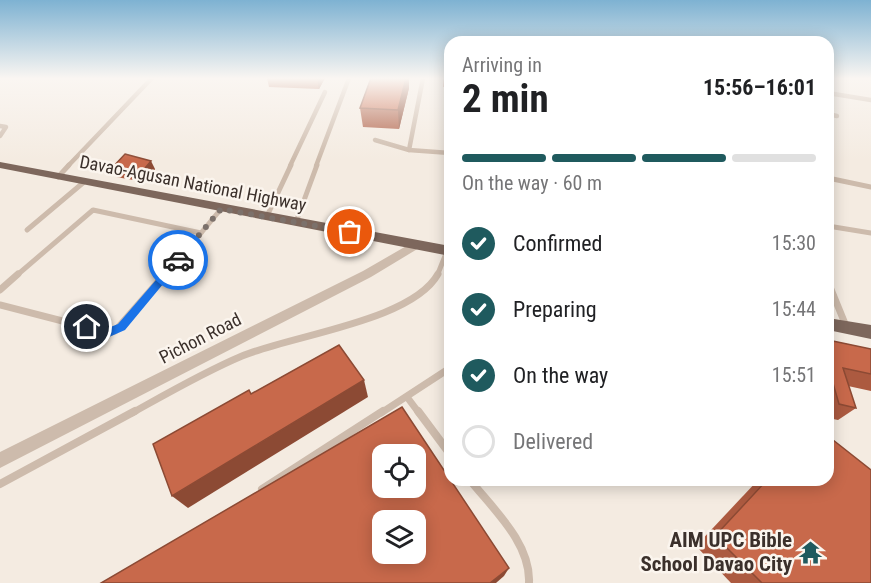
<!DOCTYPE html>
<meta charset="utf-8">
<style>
:root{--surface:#fff;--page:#f2f2f2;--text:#202124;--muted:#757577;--line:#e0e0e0;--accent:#1f5a5e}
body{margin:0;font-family:"Roboto Condensed",sans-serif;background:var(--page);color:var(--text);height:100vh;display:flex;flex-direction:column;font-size:22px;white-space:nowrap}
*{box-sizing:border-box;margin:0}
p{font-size:20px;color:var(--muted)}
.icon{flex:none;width:33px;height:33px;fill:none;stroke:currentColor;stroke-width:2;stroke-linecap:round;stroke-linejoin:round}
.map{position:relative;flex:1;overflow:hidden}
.details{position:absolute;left:444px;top:36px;width:390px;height:450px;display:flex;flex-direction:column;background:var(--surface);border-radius:18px;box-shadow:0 3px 15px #0003}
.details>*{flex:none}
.controls{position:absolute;left:372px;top:444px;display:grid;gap:12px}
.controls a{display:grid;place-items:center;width:54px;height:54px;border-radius:12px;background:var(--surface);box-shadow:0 3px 15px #0003;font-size:30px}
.pin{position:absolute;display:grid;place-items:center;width:51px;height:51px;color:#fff;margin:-26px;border:3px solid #fff;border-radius:50%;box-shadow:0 2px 6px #0007}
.courier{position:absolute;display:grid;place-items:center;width:60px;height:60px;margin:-30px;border:4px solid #1a73e8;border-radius:50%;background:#fff;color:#222;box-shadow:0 2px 8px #0007}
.head em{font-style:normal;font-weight:700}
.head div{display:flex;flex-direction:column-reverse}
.head{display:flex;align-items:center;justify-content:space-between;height:102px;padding:0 18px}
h1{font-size:39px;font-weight:700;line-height:45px}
.bar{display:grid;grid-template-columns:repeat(4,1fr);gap:9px 6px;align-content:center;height:72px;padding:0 18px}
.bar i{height:8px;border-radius:4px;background:var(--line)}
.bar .on{background:var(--accent)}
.bar p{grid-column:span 4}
ol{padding:0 18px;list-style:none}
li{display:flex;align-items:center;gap:18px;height:66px}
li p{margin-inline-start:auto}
li .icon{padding:6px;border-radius:50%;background:var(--accent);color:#fff;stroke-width:4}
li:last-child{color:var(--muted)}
li i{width:33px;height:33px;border:3px solid var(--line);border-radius:50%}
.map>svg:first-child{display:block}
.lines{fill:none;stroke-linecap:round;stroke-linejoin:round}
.service-far3{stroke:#cdbbac;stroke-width:4.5}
.service-far2{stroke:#cdbbac;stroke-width:5}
.service-far1{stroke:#cdbbac;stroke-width:7}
.service{stroke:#cdbbac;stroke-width:8}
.minor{fill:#cdbbac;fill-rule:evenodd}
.primary{fill:#7d675c;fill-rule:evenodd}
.wall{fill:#ac5a40}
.shaded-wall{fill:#8c4a34}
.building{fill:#c8694b;stroke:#8c4a34;stroke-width:1.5;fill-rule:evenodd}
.route{fill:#1a73e8}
.done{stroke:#7c716b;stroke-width:6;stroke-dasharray:0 10.8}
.labels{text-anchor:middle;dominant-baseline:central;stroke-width:5;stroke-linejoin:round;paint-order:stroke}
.street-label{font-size:18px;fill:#3b302b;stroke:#fbf5ee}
.near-poi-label{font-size:21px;font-weight:bold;fill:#3b302b;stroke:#fbf5ee;text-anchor:end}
</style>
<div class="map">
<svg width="871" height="583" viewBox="0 0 871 583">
<rect width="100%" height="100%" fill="#f4ebe1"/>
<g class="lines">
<g class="service-far3">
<polyline points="423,78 409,150 450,153"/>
<polyline points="828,93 871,100"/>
<polyline points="828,114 837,116"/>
<polyline points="0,126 6,127 0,136"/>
<polyline points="375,140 409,150"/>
<polyline points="68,166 152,78"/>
<polyline points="290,166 325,92"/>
<polyline points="316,166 349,78"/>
</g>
<g class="service-far2">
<polyline points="58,177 69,165"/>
<polyline points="828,178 871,187"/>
<polyline points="267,216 291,165"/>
<polyline points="296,222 317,165"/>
<polyline points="828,226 871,233"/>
<polyline points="27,230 84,182"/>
<polyline points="201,233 221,209"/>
<polyline points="16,276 93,210 201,233 163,276"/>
<polyline points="437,276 447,251"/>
</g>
<g class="service-far1">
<polyline points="828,282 846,326"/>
<polyline points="0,290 18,274"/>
<polyline points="0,305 109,333 115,331 165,274"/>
<polyline points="407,397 419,413"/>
<path d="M132,413C168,393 204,372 242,356C292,335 412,321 438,274"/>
<polyline points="381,413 450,368"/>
</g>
<g class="service">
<polyline points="418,411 450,454"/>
<path d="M470,480C493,509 531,543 529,583"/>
<polyline points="0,484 135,411"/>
<polyline points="262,489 383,411"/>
</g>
<polygon class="minor" points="415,241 421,245 419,248 371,277 0,468 0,452 363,271"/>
<g class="primary">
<polygon points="0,162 450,246 450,256 0,168"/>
<polygon points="828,318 871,325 871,339 828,330"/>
</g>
</g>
<g class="wall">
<polygon points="267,78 325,78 319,89 269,87"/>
<polygon points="371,78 409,78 409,88 399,129 363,127 360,108"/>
<rect x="443" y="78" width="7" height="9"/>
<polygon points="111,169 155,169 145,182 116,177"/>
<polygon points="828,340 871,349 871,391 848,386 856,408 838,420 828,418"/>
<polygon points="758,480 828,480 871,583 731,583 696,546"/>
</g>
<g class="shaded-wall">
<polygon points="317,78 325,78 319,89"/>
<polygon points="406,78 409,78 409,88 399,129 398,110"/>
<polygon points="151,161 155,169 145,182 140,174"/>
<polygon points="364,380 368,397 188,508 172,496"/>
<polygon points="509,568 504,576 496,583 490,583"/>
</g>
<g class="building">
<polygon points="371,78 406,78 398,110 360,108"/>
<polygon points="125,154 151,161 140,174 111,169"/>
<polygon points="828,340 871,349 871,374 843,368 856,408 839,404 828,366"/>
<polygon points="339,345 364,380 172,496 153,444 249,390 251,394"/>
<path d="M402,407L509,568L490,583H101ZM382,454H416V488H382ZM382,520H416V554H382Z"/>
<polygon points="828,436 871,470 871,583 762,583 715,536 767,480 828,480"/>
</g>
<linearGradient id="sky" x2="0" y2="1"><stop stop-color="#7eb2d2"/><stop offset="0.49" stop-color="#faf6f2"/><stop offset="1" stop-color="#faf6f2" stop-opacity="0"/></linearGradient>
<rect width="871" height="160" fill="url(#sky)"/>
<polygon class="route" points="175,258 183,260 125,330 109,337 83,330 82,327 87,323 108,328 118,324"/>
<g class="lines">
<polyline class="done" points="178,260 221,209 350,232"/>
</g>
<defs>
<symbol id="temple-bare" viewBox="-9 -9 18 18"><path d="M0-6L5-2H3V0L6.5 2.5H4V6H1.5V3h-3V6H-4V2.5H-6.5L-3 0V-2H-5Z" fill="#1f5a5e" stroke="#fbf5ee" stroke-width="2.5" paint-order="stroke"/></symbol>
</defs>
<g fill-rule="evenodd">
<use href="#temple-bare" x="794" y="536" width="33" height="33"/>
</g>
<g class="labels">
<g class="street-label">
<text transform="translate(193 183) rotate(11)">Davao-Agusan National Highway</text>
<text transform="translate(200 338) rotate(-27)">Pichon Road</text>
</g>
<g class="near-poi-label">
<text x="792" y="540">AIM UPC Bible<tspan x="792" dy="24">School Davao City</tspan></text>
</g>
</g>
</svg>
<div class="controls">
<a><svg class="icon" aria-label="locate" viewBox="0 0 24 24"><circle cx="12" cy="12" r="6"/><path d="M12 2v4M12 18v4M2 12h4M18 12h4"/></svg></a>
<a><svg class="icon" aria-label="layers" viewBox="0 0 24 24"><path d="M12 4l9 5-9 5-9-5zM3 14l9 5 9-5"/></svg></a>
</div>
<div class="pin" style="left:350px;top:232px;background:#ea580c"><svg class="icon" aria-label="bag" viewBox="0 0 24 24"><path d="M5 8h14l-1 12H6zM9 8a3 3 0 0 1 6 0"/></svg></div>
<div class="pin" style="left:87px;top:327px;background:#1f2937"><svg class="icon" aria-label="home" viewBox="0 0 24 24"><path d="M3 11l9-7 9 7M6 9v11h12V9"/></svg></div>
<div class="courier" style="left:178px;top:260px"><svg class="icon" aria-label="car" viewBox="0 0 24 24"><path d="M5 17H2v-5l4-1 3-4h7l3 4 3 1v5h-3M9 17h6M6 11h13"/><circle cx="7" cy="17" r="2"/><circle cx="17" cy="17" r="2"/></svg></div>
<section class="details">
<div class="head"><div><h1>2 min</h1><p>Arriving in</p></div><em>15:56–16:01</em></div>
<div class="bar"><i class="on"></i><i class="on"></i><i class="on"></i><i></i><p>On the way · 60 m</p></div>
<ol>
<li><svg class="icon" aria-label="check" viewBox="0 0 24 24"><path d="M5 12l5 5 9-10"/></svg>Confirmed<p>15:30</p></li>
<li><svg class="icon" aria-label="check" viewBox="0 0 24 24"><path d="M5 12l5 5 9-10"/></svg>Preparing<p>15:44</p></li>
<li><svg class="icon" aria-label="check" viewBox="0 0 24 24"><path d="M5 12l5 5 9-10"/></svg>On the way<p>15:51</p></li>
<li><i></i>Delivered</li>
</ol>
</section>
</div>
